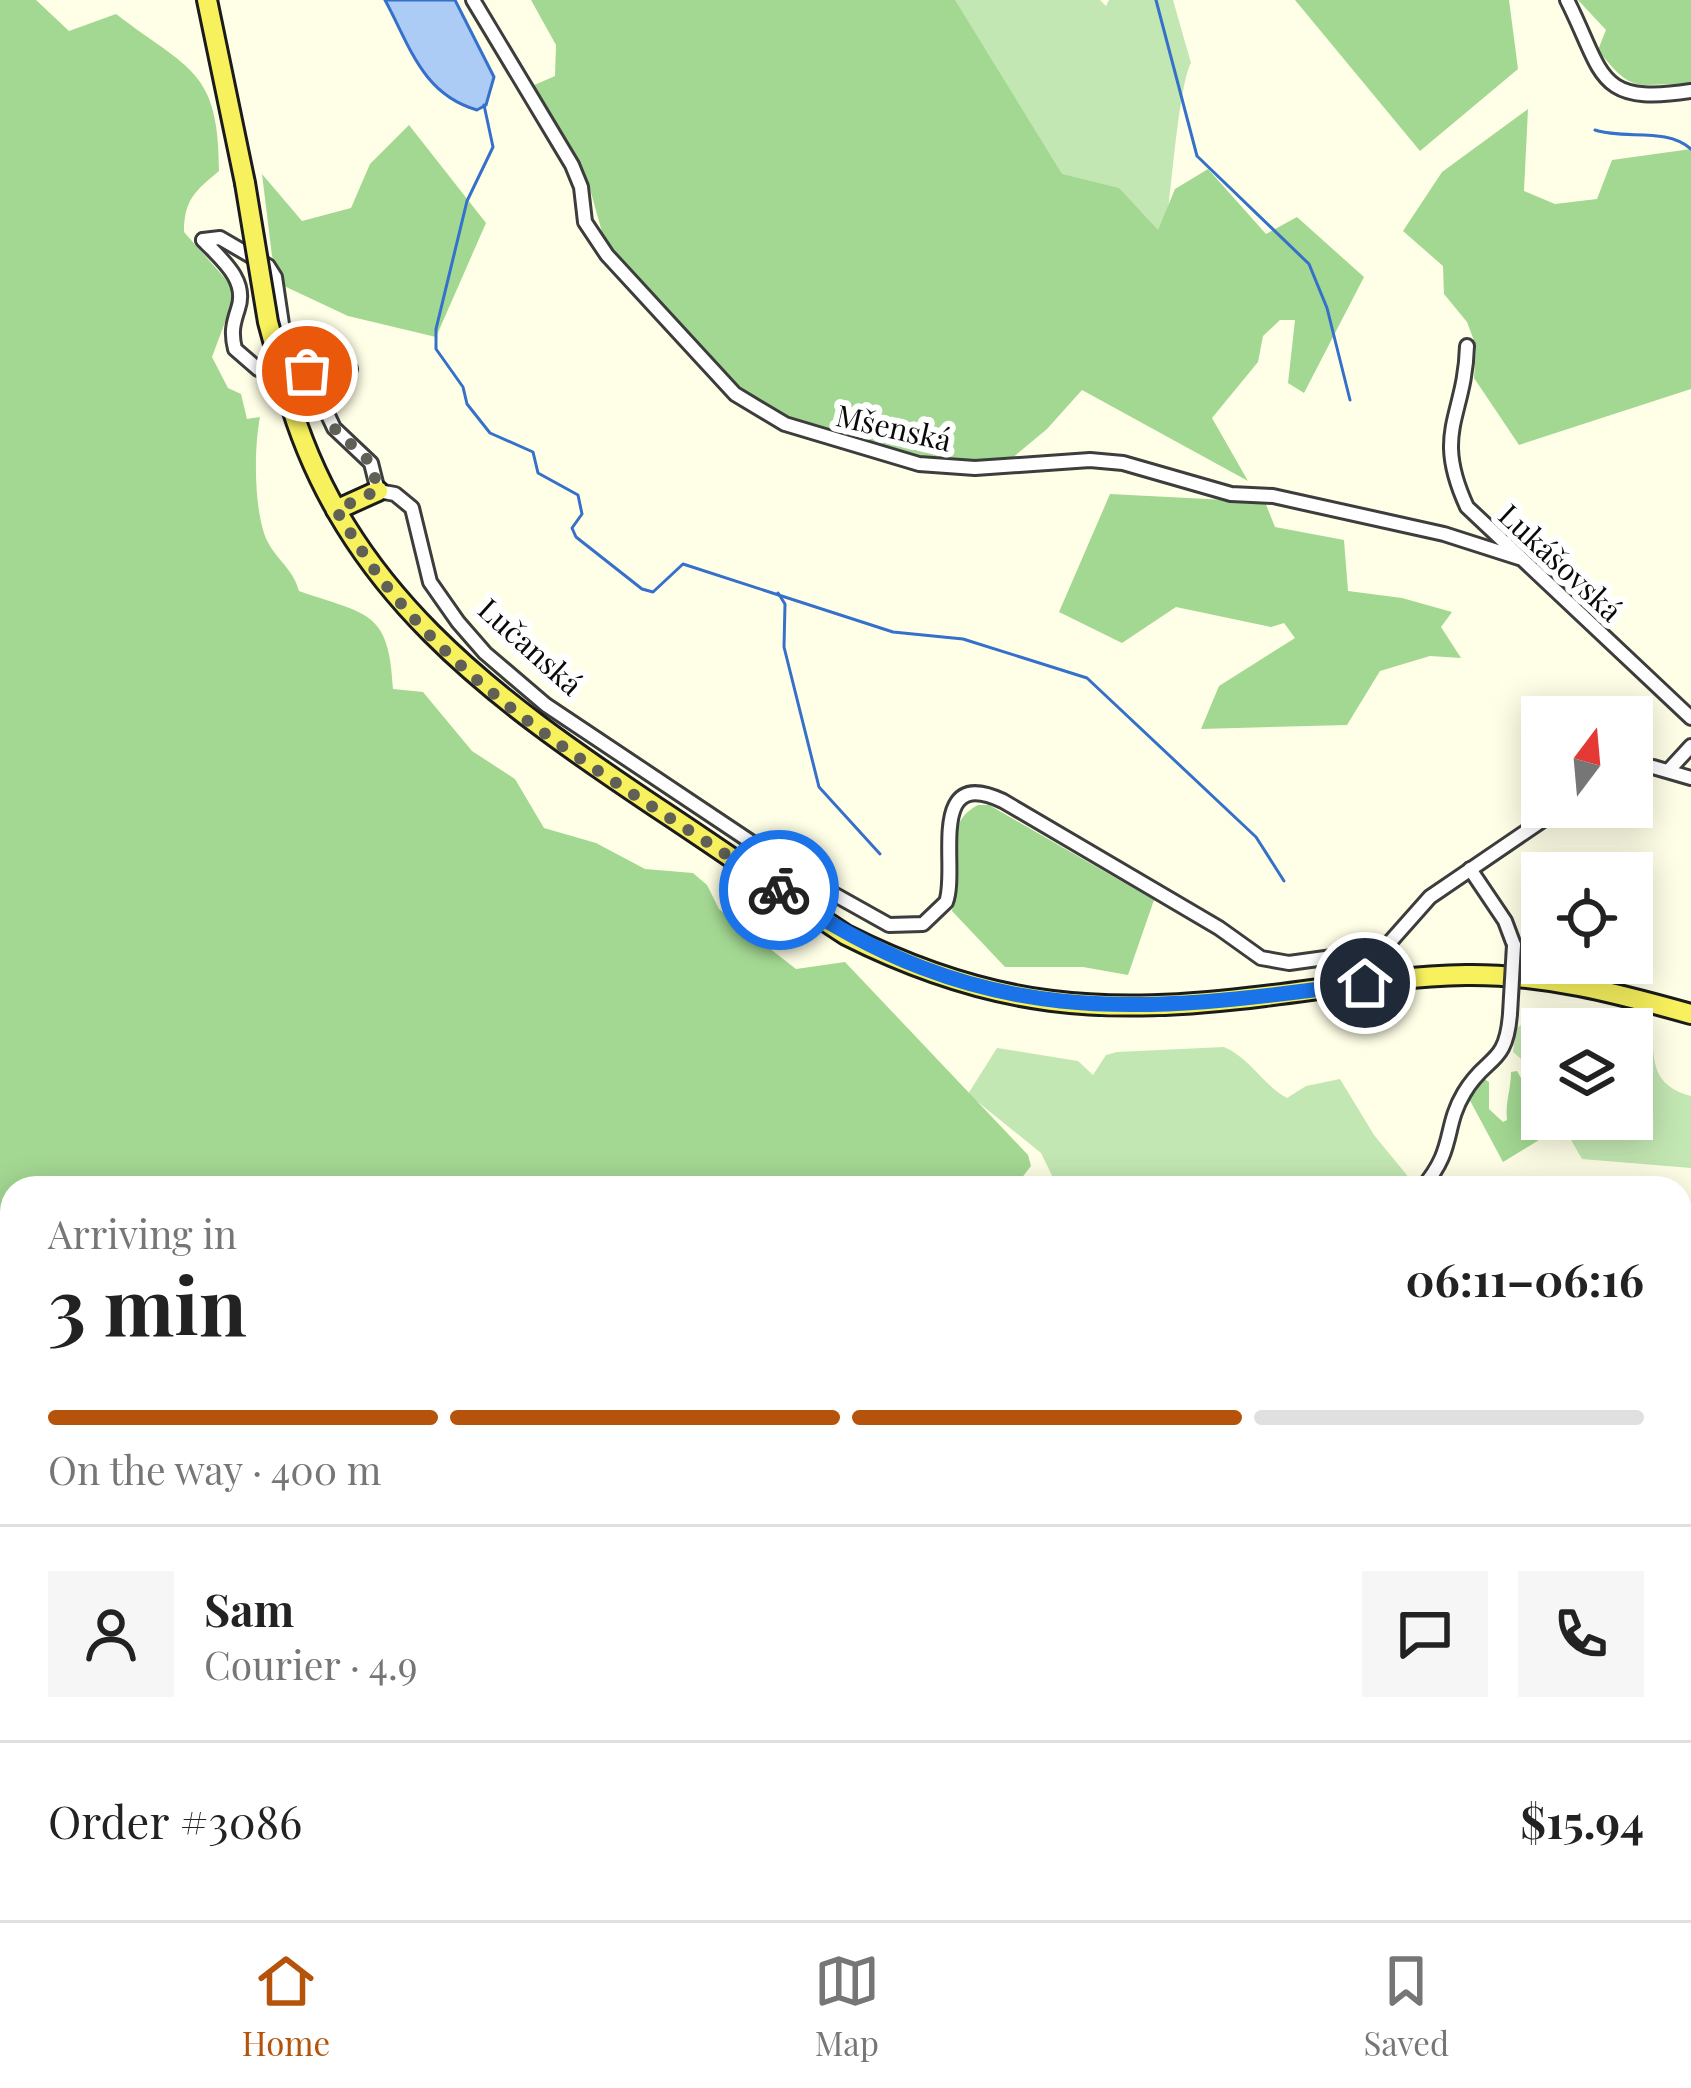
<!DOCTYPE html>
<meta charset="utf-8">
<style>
:root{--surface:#fff;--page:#f6f6f6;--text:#222;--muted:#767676;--line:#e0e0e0;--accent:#b45309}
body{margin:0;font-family:"Playfair Display",serif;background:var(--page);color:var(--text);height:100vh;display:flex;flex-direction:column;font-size:45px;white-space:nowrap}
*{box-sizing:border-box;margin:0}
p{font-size:39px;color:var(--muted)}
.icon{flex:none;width:66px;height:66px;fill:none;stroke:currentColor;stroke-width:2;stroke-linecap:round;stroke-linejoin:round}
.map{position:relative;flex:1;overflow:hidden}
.side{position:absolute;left:0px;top:1176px;width:1692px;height:744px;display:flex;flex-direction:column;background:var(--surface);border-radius:36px 36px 0 0;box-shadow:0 6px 30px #0003}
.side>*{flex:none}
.needle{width:78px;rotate:16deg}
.tools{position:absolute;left:1521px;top:696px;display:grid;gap:24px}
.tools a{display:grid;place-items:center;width:132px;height:132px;border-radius:0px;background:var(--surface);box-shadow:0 6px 30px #0003;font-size:60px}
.pin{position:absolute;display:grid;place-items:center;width:102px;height:102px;color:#fff;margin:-51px;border:6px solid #fff;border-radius:50%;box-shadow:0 3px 12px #0007}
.courier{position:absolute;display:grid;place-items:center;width:120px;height:120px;margin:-60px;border:9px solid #1a73e8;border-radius:50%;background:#fff;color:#222;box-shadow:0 3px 15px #0007}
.headline em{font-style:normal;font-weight:700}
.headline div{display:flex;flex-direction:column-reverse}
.headline{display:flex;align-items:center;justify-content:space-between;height:204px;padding:0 48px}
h1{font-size:78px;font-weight:700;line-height:90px}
.bar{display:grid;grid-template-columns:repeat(4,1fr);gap:18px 12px;align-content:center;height:144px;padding:0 48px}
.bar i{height:15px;border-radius:9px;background:var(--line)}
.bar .current{background:var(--accent)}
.bar p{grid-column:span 4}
.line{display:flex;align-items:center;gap:30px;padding:0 48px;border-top:3px solid var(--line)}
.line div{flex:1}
.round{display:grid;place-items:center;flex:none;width:126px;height:126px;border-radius:0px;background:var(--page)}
.tabs{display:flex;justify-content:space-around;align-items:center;height:168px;border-top:3px solid var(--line);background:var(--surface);font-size:33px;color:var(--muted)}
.tabs a{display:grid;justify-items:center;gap:6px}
.tabs .current{color:var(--accent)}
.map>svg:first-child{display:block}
.green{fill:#c3e7b2}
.forest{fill:#a3d892}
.water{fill:#accbf5;stroke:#3570cb;stroke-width:3}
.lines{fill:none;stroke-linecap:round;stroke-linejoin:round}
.stream{stroke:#3570cb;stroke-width:3}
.minor-casing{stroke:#3d3d3d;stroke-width:18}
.primary-casing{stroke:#1b1b1b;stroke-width:24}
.minor{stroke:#fff;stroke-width:12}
.primary{stroke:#f7f15e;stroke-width:18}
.minor-bridge-casing{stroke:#3d3d3d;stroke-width:18;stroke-linecap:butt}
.primary-bridge-casing{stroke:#1b1b1b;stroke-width:24;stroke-linecap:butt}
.minor-bridge{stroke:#fff;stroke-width:12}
.primary-bridge{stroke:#f7f15e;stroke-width:18}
.done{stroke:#606057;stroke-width:12;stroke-dasharray:0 21.6}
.route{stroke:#1a73e8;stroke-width:15}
.labels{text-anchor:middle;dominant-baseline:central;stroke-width:12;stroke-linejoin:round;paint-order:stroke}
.street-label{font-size:30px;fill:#0a0a0a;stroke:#fff}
</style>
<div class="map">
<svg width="1691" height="1920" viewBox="0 0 1691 1920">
<rect width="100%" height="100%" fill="#ffffe7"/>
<g class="green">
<path d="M947,0H1100L1106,6L1109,0H1173L1191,63C1179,82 1170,204 1165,237L1070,213Z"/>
<polygon points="1526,1021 1576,1021 1621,1029 1542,1029 1542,1090 1528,1065 1513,1052 1516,1029"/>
<path d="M1632,1032L1653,1039C1653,1069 1658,1087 1691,1096V1168L1582,1159L1559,1119H1632Z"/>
<path d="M1224,1047C1250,1058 1262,1084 1287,1098L1306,1086L1340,1079L1374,1135L1415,1185L1058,1188L1041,1153L968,1094L997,1048L1078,1061L1093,1075L1106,1055L1117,1052Z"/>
</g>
<g class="forest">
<path d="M0,0H36L69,31L116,14C189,70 219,69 219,171C195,191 184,200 184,232L230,284L234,298L212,357L228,388L241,394L247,419L260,417C254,448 254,502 264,533C271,556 293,567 299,591C367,615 389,609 393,689L423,692L472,751L515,779L544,828L596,843L645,869L693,873L707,885L719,909L796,969L845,962L1028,1155L1031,1166L1014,1188H12L15,1908L0,1910Z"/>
<polygon points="531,0 955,0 1062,174 1119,188 1158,230 1175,189 1208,169 1266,234 1297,217 1364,277 1304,393 1288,383 1295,320 1280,320 1263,336 1258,362 1212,418 1248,481 1082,390 1047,429 1005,464 924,457 786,418 746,393 632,279 605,243 590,189 532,86 555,76 556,45"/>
<polygon points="1295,0 1509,0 1518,69 1420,151"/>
<path d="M1578,0H1691V85C1638,81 1636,99 1598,50L1606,30Z"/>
<polygon points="1528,109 1524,191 1555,204 1597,199 1612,160 1691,149 1691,389 1519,445 1474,378 1476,346 1467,322 1444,294 1443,266 1403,231 1442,172"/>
<polygon points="409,125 486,223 436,337 348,316 284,286 272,256 262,174 302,221 351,208 370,164"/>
<polygon points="1110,494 1265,502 1275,527 1344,540 1348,591 1402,598 1452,612 1441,627 1461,658 1430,656 1380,671 1347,725 1201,729 1219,686 1295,638 1284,623 1271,627 1176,607 1122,643 1059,612"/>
<path d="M978,805H989L1154,900L1128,975L1083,967H1005L952,911C954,902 958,892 958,883C960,851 944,823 978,805Z"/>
<path d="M1517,1071L1552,1132L1503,1162L1467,1095L1483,1078L1489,1082V1109L1503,1122L1507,1120C1505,1102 1511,1090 1511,1072Z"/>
<polygon points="104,1908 280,1908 236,1920 113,1920"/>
<polygon points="356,1908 1422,1908 1415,1920 359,1920"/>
</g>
<path class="water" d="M385,0H455L494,77L486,105L477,110C422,94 410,46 385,0Z"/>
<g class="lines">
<g class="stream">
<polyline points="1156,0 1197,156 1309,264 1327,308 1350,400"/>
<polyline points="484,105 493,147 467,201 436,329 436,349 463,387 467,404 490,433 533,452 538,473 578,495 582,514 572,528 576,537 642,589 653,592 683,564 893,632 963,639 1087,678 1256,837 1284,881"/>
<path d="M1595,130C1625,140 1666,127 1691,149"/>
<polyline points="778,593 785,604 784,647 819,787 880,854"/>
<polyline points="0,1819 12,1821"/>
</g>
<defs>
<g id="minor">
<polyline points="473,0 572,165 581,187 585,222 607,255 735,394 785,424 919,464 975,468 1090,460 1123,463 1231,494 1273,496 1444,534 1519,558"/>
<path d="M1567,0C1604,73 1595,106 1691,91"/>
<path d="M203,240C222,260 248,280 238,309C233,324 231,333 235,349L258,369L307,371L334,428L371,463L378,491L395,494L412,508L430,582L458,622L485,653L546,705L805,878L889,925L923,924L946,902C959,869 925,764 1003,801L1219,928L1261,958L1289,963L1383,950L1430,897L1562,807"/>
<polyline points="203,240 220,238 268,266 275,277 283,331 290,339 331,353 350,369"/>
<path d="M1467,346C1465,418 1432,431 1467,507L1691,718"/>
<polyline points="1632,769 1653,767 1691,778"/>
<polyline points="1669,770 1691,746"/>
<polyline points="1470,869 1505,921 1514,945"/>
<path d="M1422,1188C1456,1149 1443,1128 1464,1093C1486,1055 1506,1067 1510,1014"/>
<polyline points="1680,1335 1691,1341"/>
<polyline points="1680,1732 1691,1743"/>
</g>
<g id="primary">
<polyline points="207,0 245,183"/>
<path d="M287,392C343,591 493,698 656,807C720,849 782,893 846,935C993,1009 1104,1016 1265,996C1331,988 1399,976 1466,975C1545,974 1616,993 1691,1014"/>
<polyline points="336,510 378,491"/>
</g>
</defs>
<use href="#minor" class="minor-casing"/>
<use href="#primary" class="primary-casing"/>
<use href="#minor" class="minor"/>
<use href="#primary" class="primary"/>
<defs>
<polyline id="minor-bridge" points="1510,1014 1514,945"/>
<polyline id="primary-bridge" points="245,183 268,322 287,392"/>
</defs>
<use href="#minor-bridge" class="minor-bridge-casing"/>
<use href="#primary-bridge" class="primary-bridge-casing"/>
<use href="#minor-bridge" class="minor-bridge"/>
<use href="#primary-bridge" class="primary-bridge"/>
</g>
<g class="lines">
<path class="done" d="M307,371L334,428L371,463L378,490L336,510C354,538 371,568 393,594C495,720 648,799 779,890"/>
<path class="route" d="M779,890C980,1030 1134,1015 1365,983"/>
</g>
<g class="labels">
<g class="street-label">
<text transform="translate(894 427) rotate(13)">Mšenská</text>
<text transform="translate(1561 562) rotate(43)">Lukášovská</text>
<text transform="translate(531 646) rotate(42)">Lučanská</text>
</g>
</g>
</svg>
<div class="tools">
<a><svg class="needle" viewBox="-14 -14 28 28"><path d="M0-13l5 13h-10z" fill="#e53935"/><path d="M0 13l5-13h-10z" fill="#767676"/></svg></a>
<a><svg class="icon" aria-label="locate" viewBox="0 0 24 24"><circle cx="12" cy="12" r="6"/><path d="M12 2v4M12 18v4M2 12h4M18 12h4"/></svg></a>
<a><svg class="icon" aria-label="layers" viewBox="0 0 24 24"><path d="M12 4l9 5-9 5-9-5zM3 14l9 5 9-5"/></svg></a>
</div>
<div class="pin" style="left:307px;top:371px;background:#ea580c"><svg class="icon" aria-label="bag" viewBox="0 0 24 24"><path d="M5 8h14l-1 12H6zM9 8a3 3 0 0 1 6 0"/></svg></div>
<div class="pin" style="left:1365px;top:983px;background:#1f2937"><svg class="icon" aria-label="home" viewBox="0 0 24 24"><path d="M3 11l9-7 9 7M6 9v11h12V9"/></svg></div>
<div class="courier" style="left:779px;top:890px"><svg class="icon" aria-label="bike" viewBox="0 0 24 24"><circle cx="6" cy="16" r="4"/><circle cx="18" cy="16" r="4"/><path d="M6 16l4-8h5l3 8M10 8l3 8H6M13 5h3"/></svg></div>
<section class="side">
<div class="headline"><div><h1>3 min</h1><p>Arriving in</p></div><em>06:11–06:16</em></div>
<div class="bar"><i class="current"></i><i class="current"></i><i class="current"></i><i></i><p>On the way · 400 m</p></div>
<div class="line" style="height:216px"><a class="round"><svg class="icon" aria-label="person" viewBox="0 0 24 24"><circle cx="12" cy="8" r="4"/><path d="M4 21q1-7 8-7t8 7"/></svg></a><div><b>Sam</b><p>Courier · 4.9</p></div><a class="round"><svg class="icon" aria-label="chat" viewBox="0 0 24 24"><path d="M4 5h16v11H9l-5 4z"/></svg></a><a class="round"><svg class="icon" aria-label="phone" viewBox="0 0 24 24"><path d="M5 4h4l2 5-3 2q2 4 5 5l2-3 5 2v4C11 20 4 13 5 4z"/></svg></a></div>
<div class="line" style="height:156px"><div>Order #3086</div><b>$15.94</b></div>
</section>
</div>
<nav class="tabs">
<a class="current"><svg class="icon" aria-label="home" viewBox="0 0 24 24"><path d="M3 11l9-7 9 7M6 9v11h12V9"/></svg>Home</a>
<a><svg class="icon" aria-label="map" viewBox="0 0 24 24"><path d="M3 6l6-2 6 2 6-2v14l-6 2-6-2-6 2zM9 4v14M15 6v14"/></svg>Map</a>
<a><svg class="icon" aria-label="saved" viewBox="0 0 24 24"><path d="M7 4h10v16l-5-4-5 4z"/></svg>Saved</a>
</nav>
